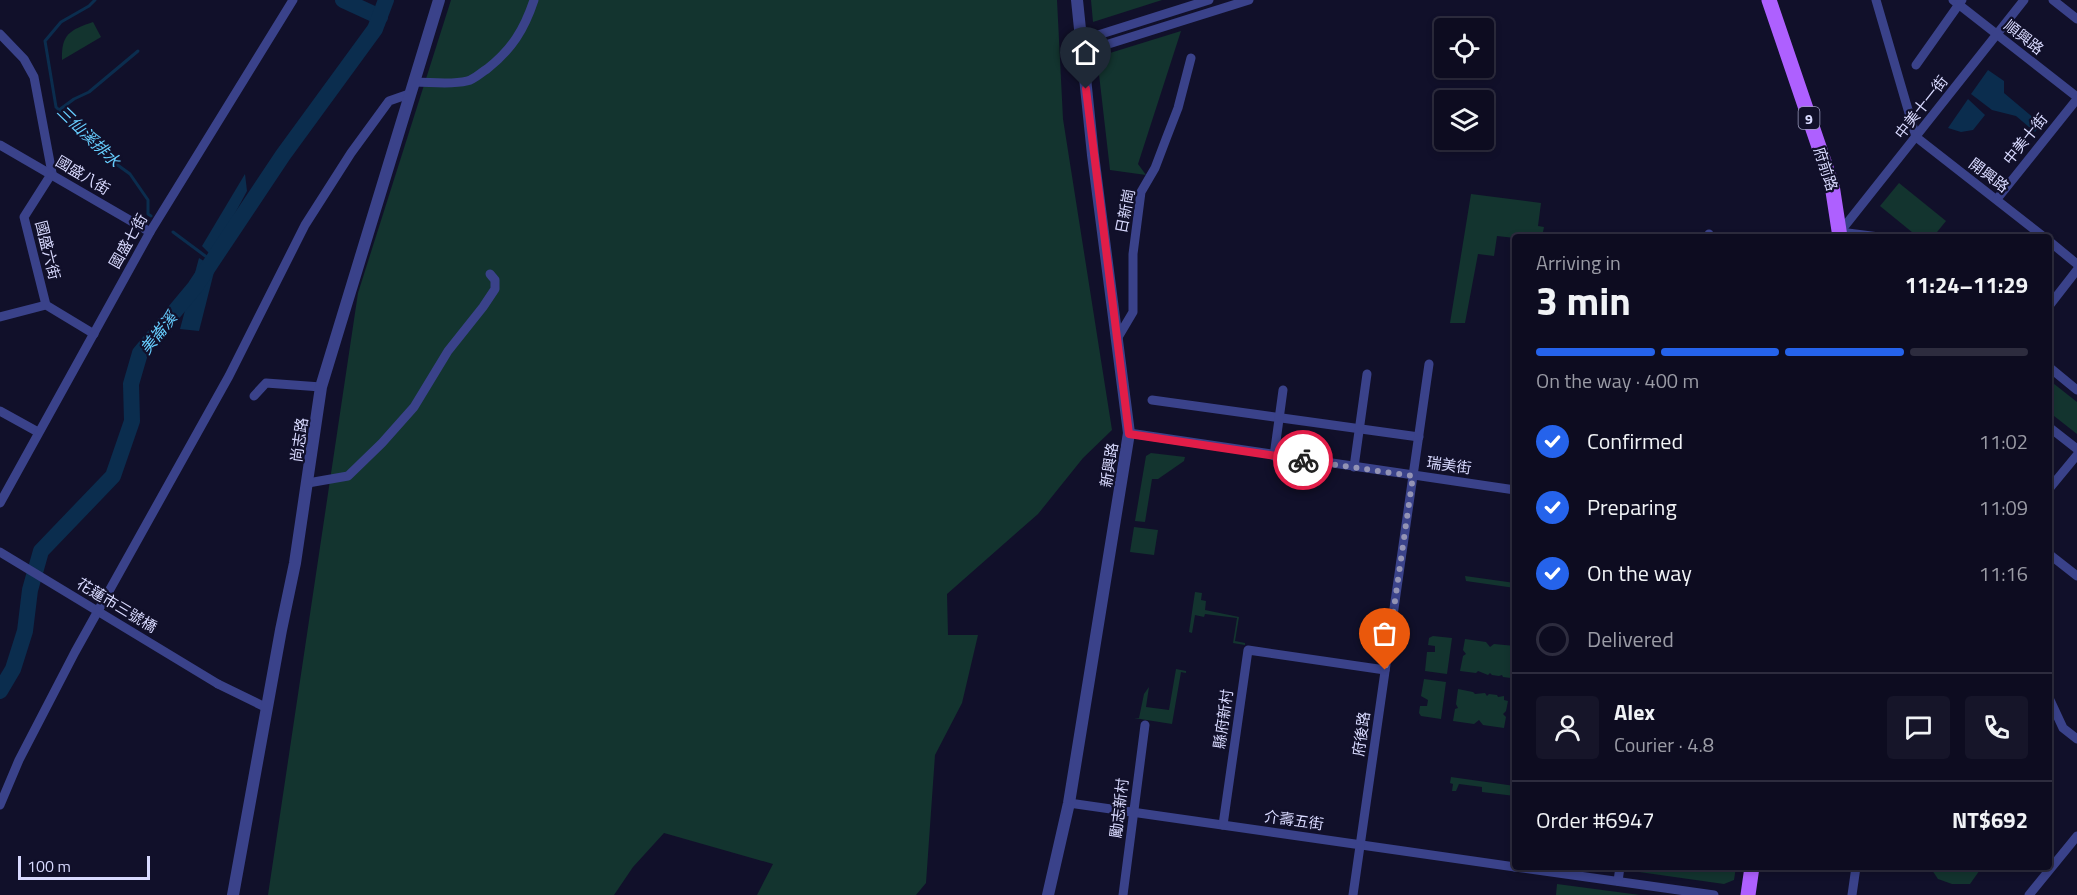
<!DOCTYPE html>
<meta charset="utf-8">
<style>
:root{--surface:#0d0c20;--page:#161529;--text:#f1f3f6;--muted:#9a9ba5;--line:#2d2c3e;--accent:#2563eb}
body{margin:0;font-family:"Titillium Web","Noto Sans TC",sans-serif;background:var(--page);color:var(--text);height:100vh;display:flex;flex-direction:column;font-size:22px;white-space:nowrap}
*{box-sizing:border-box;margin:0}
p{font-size:20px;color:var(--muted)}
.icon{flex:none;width:33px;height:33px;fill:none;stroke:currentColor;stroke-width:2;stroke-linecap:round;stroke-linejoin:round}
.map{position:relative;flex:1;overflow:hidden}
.panel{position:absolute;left:1512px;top:234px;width:540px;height:636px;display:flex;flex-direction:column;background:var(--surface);border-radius:6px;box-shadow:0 3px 9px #0003,0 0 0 2px var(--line)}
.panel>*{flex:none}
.tools{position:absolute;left:1434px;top:18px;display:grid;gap:12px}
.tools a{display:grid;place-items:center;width:60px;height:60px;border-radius:6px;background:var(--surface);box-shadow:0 3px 9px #0003,0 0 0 2px var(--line);font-size:30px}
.scale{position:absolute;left:18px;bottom:15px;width:132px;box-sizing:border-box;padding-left:6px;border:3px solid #d9daff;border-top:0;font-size:16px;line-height:21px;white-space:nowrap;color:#d9daff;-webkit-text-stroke:4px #11102a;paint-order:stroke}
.pin{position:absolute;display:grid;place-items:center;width:51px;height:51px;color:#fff;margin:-62px -26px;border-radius:50% 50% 50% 0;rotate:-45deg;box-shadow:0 0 6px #0007}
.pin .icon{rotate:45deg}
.courier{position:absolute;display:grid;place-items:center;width:60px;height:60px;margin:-30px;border:4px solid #e11d48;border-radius:50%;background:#fff;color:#222;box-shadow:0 2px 8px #0007}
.head em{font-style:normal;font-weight:700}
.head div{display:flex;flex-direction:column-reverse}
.head{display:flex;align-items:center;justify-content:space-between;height:102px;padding:0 24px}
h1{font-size:39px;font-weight:700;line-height:45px}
.bar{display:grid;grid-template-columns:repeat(4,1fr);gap:9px 6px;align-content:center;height:72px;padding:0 24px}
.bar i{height:8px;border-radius:4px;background:var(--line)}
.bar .current{background:var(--accent)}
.bar p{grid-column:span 4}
.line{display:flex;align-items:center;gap:15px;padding:0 24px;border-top:2px solid var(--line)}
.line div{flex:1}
.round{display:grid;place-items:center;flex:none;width:63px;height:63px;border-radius:6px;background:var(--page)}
ol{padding:0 24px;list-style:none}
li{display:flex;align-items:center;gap:18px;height:66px}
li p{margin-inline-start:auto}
li .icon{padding:6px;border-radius:50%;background:var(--accent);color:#fff;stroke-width:4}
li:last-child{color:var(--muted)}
li i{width:33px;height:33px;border:3px solid var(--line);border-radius:50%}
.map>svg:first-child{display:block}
.green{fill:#13342f}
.water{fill:#0b2d4e}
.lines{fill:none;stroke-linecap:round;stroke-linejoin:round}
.stream{stroke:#0b2d4e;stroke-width:3}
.river{stroke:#0b2d4e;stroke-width:16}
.minor{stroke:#3a428a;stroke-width:9}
.tertiary{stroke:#3a428a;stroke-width:12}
.primary{stroke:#ae60ff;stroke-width:15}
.minor-bridge{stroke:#3a428a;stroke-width:9}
.done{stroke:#9393b4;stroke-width:6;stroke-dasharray:0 10.8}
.route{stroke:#e11d48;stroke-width:8}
.labels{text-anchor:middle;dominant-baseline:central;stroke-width:4.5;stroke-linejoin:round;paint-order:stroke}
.shield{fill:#11102a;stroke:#9d9dbf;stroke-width:1.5}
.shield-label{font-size:14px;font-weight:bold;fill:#d9daff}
.street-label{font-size:15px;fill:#d9daff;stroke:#11102a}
.water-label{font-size:16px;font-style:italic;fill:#67ceff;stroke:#11102a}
</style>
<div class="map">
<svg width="2077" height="895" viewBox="0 0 2077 895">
<rect width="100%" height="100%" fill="#11102a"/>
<g class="green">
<polygon points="451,0 1057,0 1063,119 1112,430 1083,458 1038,514 947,594 948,635 978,635 962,703 935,755 926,883 916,895 757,895 773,864 664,833 633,867 614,895 268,895 358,293"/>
<polygon points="1091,0 1162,0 1093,22"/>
<path d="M93,22L101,37L62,60C61,34 70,30 93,22Z"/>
<polygon points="1181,31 1138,164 1146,175 1110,170 1097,57"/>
<polygon points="1899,183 1946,221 1933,237 1918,237 1880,206"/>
<polygon points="1471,194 1541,203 1538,226 1544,227 1542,237 1515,238 1497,236 1494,256 1478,254 1465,323 1450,323"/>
<polygon points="2049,380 2077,402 2077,434 2049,412"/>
<polygon points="1151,453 1185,457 1184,461 1158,479 1152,479 1145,522 1135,521 1146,456"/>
<polygon points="1134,527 1158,530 1154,555 1130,552"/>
<polygon points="1465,576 1515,583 1515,588 1466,581"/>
<polygon points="1195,592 1202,593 1201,600 1206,601 1205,610 1239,617 1235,641 1245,643 1245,645 1233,643 1237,618 1205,614 1204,617 1195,615 1192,633 1189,632"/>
<polygon points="1433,636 1452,638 1447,674 1425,671 1427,652 1435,652 1435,646 1428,645 1429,638"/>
<polygon points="1465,639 1486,642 1490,647 1494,644 1515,646 1514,657 1511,660 1513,663 1511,678 1503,677 1502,675 1499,676 1492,675 1490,673 1488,675 1478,671 1476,673 1460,671 1463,656 1466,654 1463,650"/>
<polygon points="1176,669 1186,671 1186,673 1181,672 1172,724 1134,718 1139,718 1144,694 1149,687 1146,707 1169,710"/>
<polygon points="1424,679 1446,682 1441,719 1421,716 1419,713 1420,706 1427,706 1428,700 1421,696"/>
<polygon points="1458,689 1473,692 1475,694 1485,693 1487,696 1489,694 1497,695 1498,697 1504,696 1504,700 1508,701 1506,711 1503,714 1506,717 1504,728 1483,725 1479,720 1474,724 1453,721 1455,709 1458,708 1456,704"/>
<polygon points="1451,777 1515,786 1515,796 1482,792 1482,787 1459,784 1456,791 1452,791 1453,784 1450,783"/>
<polygon points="1633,867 1736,867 1734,880 1724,884 1632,871"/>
<polygon points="1930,867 1982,867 1970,884 1952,884 1938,879"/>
<polygon points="1557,884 1640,895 1556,895"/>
</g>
<g class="water">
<polygon points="1988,70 2004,81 2004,93 2041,124 2035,132 2016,116 1992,110 1971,94"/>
<polygon points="1968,99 1985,115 1973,130 1961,132 1948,128"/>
<polygon points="245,174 247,191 212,256 202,246"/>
<polygon points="199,258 215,268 199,331 180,329"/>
</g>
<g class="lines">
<g class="stream">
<polyline points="95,0 89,6 61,22 45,41 56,107 108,158 130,174 148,200 148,214 151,216"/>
<polyline points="59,110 74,99 89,92 138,51"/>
<polyline points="173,232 212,261"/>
</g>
<g class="river">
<polyline points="343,0 380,17"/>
<polyline points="0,691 13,669 25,631 30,590 41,551 113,476 132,421 131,384 140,353 195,287 283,155 375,29 386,0"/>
</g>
<g class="minor">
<polyline points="1876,0 1916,137 2044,237"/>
<polyline points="1953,0 2077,97"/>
<polyline points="2053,0 2077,19"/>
<polyline points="0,34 24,59 34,77 52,173 24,217 46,305"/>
<polyline points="1081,45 1099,47 1249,0"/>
<polyline points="1081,45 1098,35 1209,0"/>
<polyline points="1916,65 1962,0"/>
<path d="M415,82C431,82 451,85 467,81C475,79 480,73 487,69C512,49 524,30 534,0"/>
<polyline points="0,145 150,232"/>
<polyline points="1997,199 2077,99"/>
<polyline points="1840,232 2024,0"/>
<polyline points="1840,232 1879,237"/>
<polyline points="1709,237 1709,234"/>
<polyline points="2049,241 2077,264"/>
<polyline points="2049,306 2077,270"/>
<polyline points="0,317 46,305 94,334"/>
<polyline points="1117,339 1133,312 1133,254 1141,192 1155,168 1166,139 1178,108 1191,58"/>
<polyline points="2049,367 2077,390"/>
<polyline points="254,396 266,383 321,387"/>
<polyline points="1152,400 1419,437"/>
<polyline points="0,411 38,432"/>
<polyline points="2049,427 2077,449"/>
<polyline points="1129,433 1515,490"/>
<polyline points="1274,456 1283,390"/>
<polyline points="1354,467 1367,374"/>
<polyline points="308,483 348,476 382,443 414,407 448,351 483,307 495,289 495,280 490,274"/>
<polyline points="2049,489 2077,455"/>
<polyline points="0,503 150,232 293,0"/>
<polyline points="2049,554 2077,576"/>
<polyline points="218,684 267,708"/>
<polyline points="2049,698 2063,728 2077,739"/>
<polyline points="1069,803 1515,867"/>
<polyline points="0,805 19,760 75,652 229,376 305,225 351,153 389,101 409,94"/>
<polyline points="1223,825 1248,650 1385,670"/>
<polyline points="1515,867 1714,895"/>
<polyline points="1618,881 1620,867"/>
<polyline points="1123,895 1145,725"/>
<polyline points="1353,895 1429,364"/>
<polyline points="1852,895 1856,867"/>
<polyline points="2029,895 2077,836"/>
</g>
<g class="tertiary">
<polyline points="233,895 281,630 295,563 321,387 439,0"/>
<polyline points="1048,895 1069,803 1129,433 1093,155 1077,0"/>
</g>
<g class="primary">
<polyline points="1769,0 1832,185 1840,237"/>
<polyline points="1748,895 1752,867"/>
</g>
<polyline class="minor-bridge" points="0,552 218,684"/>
</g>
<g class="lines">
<polyline class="done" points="1303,460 1413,476 1385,670"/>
<polyline class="route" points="1086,89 1129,434 1303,460"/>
</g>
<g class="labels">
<rect class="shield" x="1798.5" y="107" width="21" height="22" rx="4.5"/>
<g class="shield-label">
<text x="1809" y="118">9</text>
</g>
<g class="street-label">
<text transform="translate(2024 37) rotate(38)">順興路</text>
<text transform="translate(1921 107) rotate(-52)">中美十一街</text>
<text transform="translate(2025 139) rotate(-51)">中美十街</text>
<text transform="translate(1826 169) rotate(72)">府前路</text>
<text transform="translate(83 175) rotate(31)">國盛八街</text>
<text transform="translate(1989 175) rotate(37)">開興路</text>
<text transform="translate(1125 211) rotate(-79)">日新崗</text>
<text transform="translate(128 241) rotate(-60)">國盛七街</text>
<text transform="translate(48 250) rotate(76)">國盛六街</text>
<text transform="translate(299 440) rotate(-82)">尚志路</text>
<text transform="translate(1109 465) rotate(-81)">新興路</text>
<text transform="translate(1449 465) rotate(8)">瑞美街</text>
<text transform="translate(117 605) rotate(31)">花蓮市三號橋</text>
<text transform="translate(1223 719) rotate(-82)">縣府新村</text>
<text transform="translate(1361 734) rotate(-82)">府後路</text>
<text transform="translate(1119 808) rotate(-83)">勵志新村</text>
<text transform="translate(1294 820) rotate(8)">介壽五街</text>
</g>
<g class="water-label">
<text transform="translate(89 136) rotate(44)">三仙溪排水</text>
<text transform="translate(158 333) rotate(-52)">美崙溪</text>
</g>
</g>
</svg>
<div class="tools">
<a><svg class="icon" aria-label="locate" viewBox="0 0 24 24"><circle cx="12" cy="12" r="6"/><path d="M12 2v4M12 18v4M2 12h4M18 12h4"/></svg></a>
<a><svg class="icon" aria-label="layers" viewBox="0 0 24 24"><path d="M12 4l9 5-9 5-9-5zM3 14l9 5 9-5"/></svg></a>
</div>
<div class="scale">100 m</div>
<div class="pin" style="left:1385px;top:670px;background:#ea580c"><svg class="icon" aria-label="bag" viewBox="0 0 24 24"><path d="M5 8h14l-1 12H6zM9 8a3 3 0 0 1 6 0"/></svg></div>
<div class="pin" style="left:1086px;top:89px;background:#1f2937"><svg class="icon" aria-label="home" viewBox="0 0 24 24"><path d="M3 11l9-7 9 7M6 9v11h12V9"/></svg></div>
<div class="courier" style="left:1303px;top:460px"><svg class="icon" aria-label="bike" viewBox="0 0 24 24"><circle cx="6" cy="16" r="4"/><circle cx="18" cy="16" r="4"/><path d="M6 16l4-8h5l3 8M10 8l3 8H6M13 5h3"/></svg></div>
<section class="panel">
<div class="head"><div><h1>3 min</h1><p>Arriving in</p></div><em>11:24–11:29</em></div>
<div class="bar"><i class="current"></i><i class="current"></i><i class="current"></i><i></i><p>On the way · 400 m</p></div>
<ol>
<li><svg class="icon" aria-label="check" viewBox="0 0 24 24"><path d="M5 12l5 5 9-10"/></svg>Confirmed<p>11:02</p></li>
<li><svg class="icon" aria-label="check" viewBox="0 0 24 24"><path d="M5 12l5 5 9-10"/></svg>Preparing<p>11:09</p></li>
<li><svg class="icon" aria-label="check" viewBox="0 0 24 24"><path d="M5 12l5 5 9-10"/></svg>On the way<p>11:16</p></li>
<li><i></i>Delivered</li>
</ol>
<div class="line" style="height:108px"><a class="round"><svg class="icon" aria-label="person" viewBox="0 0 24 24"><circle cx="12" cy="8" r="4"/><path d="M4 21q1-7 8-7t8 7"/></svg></a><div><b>Alex</b><p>Courier · 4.8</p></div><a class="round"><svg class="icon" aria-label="chat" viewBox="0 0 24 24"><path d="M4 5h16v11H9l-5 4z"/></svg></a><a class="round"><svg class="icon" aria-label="phone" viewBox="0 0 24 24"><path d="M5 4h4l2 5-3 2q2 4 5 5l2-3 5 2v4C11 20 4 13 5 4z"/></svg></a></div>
<div class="line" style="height:78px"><div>Order #6947</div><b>NT$692</b></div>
</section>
</div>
